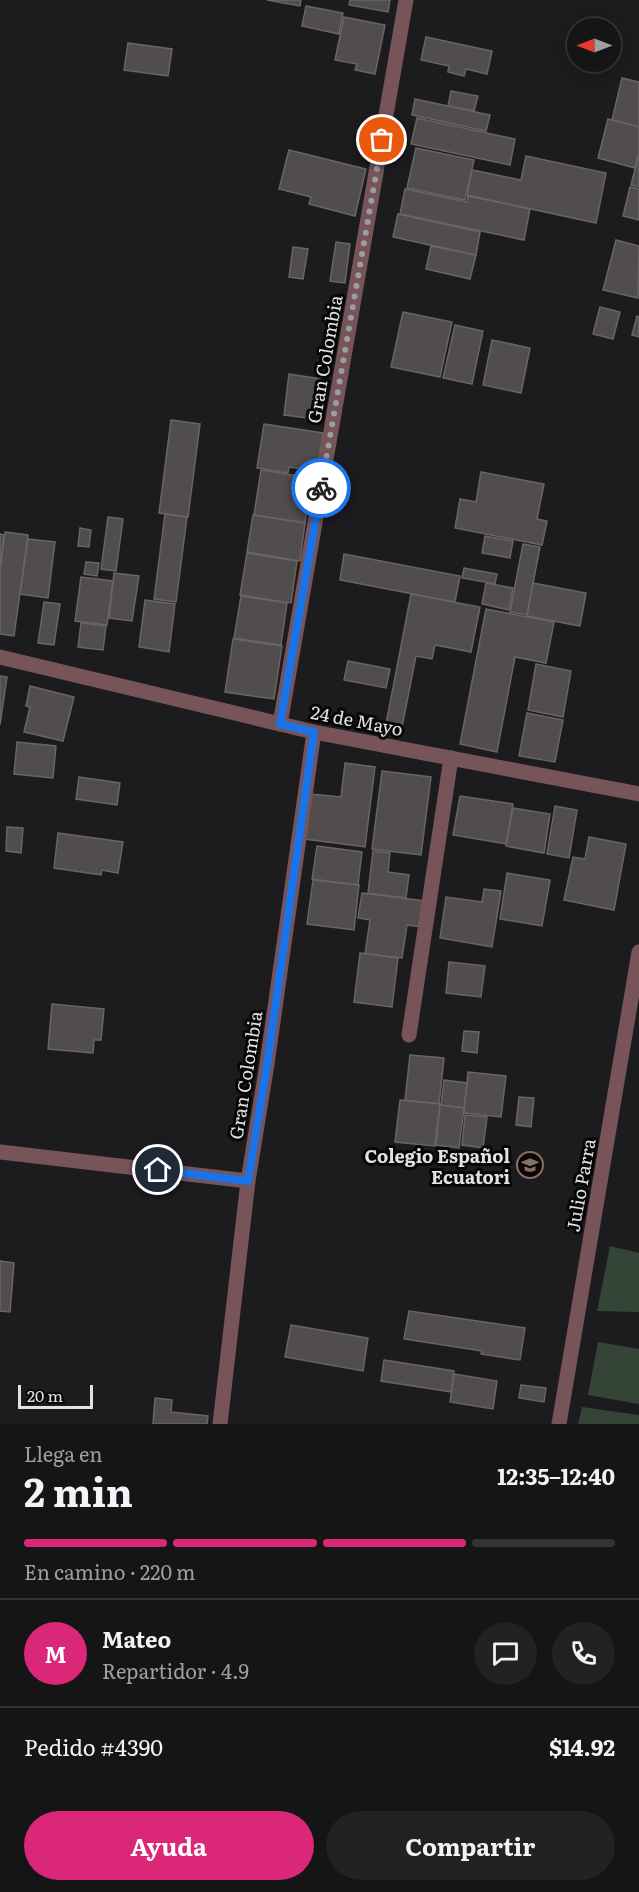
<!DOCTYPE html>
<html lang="es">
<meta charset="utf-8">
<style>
:root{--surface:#151516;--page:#222223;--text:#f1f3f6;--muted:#9d9fa1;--line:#343435;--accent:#db2777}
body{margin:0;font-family:Literata,serif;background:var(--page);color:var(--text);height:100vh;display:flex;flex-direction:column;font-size:22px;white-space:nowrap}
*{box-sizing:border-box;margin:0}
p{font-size:20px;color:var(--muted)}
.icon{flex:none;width:33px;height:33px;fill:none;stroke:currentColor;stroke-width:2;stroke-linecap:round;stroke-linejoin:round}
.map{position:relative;height:1424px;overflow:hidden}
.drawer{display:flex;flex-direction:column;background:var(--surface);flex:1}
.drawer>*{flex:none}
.needle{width:39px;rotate:270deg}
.controls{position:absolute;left:567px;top:18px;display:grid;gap:12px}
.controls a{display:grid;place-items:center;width:54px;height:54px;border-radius:50%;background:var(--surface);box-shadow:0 3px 15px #0003,0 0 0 2px var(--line);font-size:30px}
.scale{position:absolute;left:18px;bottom:15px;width:75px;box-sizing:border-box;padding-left:6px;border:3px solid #e1e2e3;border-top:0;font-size:16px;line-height:21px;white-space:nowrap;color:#e1e2e3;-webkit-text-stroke:4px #070707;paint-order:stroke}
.pin{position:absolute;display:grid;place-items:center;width:51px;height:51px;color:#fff;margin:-26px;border:3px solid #fff;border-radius:50%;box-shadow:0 2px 6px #0007}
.courier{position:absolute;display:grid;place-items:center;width:60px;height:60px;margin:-30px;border:4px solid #1a73e8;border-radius:50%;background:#fff;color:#222;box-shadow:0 2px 8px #0007}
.head em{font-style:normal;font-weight:700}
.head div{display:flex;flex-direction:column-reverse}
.head{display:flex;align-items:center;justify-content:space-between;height:102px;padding:0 24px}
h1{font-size:39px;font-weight:700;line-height:45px}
.bar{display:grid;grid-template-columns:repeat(4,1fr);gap:9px 6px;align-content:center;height:72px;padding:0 24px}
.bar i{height:8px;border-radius:4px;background:var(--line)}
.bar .active{background:var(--accent)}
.bar p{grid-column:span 4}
.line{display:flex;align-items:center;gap:15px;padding:0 24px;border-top:2px solid var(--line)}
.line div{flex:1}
.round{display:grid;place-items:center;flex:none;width:63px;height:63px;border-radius:32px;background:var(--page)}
.action{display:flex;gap:12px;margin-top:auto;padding:12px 24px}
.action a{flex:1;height:69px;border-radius:36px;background:var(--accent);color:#fff;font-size:24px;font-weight:700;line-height:69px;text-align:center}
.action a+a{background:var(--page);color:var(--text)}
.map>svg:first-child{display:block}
.green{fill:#344437}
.building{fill:#504d4c;stroke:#686664;stroke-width:1.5}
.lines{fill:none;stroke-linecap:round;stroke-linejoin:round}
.street{stroke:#76545a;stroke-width:15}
.done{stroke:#9c9d9e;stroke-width:6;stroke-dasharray:0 10.8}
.route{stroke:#1a73e8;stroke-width:8}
.labels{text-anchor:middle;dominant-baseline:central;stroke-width:6;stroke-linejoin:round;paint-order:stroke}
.street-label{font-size:18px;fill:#e1e2e3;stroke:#070707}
.poi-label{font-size:18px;font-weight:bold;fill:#e1e2e3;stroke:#070707;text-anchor:end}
</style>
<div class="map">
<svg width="639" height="1424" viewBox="0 0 639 1424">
<rect width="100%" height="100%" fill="#1c1c1e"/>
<g class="green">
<polygon points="610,1246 639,1253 639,1312 597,1311"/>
<polygon points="598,1342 639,1349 639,1404 588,1395"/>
<polygon points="582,1407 639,1415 639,1424 578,1424"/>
</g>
<g class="building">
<polygon points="267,0 301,0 300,6"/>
<polygon points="350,0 390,0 388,12 349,5"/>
<polygon points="306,6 343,13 339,34 302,26"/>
<polygon points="344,17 385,25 375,74 355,70 357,64 335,60"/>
<polygon points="426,37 492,51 487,74 466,69 464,76 448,72 449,66 421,60"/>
<polygon points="128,43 172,49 168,76 124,70"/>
<polygon points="622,78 639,82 639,127 612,120"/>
<polygon points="451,91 478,96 474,111 448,106"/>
<polygon points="415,99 490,115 486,131 412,115"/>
<polygon points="417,118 515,139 510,165 411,144"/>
<polygon points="608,119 639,127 639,152 635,168 598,158"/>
<polygon points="416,148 474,160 465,200 407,188"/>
<polygon points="289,150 366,169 355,216 309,204 311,197 279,189"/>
<polygon points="639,153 639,187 631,185"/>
<polygon points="526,156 606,173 596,223 467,195 472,170 521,180"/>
<polygon points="630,187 639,189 639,220 623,216"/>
<polygon points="405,189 467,202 468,196 530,209 524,240 400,214"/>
<polygon points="398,214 480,232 476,255 393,237"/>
<polygon points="616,240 639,246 638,298 603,290"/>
<polygon points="336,242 350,244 345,283 330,281"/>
<polygon points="431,246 476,255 470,279 426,269"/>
<polygon points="293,247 308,249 303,279 289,277"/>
<polygon points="600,307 620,312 613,339 593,334"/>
<polygon points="403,312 452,322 440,377 391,367"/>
<polygon points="637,316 639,317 639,337 632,335"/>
<polygon points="455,325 483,331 472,384 443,378"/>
<polygon points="492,340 530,348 521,393 483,385"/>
<polygon points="289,374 321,379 316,419 284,415"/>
<polygon points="171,420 200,424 188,517 159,513"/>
<polygon points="264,424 323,433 317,471 289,467 288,473 257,468"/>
<polygon points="261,470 312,478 305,523 254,515"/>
<polygon points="481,472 544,484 537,519 547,521 542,545 455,528 460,499 476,502"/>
<polygon points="165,514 187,517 176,602 154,599"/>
<polygon points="253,515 305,523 300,561 247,552"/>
<polygon points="108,517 123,519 116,571 101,569"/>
<polygon points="80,528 91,530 89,547 78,546"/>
<polygon points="5,532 28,535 14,636 0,634 0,570"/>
<polygon points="0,534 4,535 0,567"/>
<polygon points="485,536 513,541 510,558 482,553"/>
<polygon points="28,539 55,542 48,598 20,594"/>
<polygon points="523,544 540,547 527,615 510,612"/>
<polygon points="247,553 297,561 291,603 240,595"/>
<polygon points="344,554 460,576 455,602 340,580"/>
<polygon points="86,562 99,563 97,576 84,574"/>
<polygon points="464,568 497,574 495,584 462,578"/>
<polygon points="114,573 139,576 132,621 109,618"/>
<polygon points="81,577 113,581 107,625 75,621"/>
<polygon points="486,583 513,588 509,610 482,604"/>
<polygon points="533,583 586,593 580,626 527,616"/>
<polygon points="411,594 480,607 471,652 435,645 432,659 416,656 402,727 386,724"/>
<polygon points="241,596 287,603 281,645 234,638"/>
<polygon points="145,600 175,604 169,652 139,647"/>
<polygon points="44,602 60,604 54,645 38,643"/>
<polygon points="486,609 554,622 546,663 515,657 497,752 460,744"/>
<polygon points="81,623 106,626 103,650 78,647"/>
<polygon points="233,639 282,646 274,699 225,692"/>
<polygon points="348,661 390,669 386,688 344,680"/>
<polygon points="536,664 571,671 563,717 528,710"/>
<polygon points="0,676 7,677 0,725"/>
<polygon points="30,686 74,697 63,741 24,732 30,707 26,706"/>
<polygon points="527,713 563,720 555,762 519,756"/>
<polygon points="17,742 56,746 53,778 14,774"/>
<polygon points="345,763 375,767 365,847 305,839 311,794 341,797"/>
<polygon points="382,771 431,777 421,855 372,849"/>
<polygon points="79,777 120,783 117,805 76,799"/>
<polygon points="460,796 513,804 506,844 453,835"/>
<polygon points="555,806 577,810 569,858 547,854"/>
<polygon points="513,808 550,814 544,853 506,846"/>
<polygon points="7,827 23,828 21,853 6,851"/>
<polygon points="58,833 123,842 118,873 102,870 101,875 54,868"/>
<polygon points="589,837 626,844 614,910 564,900 573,857 585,859"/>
<polygon points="317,846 362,852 358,885 312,879"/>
<polygon points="373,851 390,853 388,872 409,875 406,898 368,893"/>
<polygon points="507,873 550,880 542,926 500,919"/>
<polygon points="313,880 359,885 354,930 307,924"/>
<polygon points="484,889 501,891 492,947 440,938 446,897 482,902"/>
<polygon points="362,893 425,901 421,927 407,925 402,958 365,954 370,920 358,918"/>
<polygon points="360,953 398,958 392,1007 354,1002"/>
<polygon points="449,962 485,966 481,997 446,993"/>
<polygon points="52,1004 104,1009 101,1040 94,1040 93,1053 48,1049"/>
<polygon points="464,1031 479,1032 477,1053 462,1051"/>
<polygon points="410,1055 444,1058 439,1104 405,1100"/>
<polygon points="468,1072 506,1076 501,1117 464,1113"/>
<polygon points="444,1080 467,1083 464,1108 441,1105"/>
<polygon points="519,1097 534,1098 531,1127 516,1125"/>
<polygon points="400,1100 440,1104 435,1146 395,1142"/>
<polygon points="440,1105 464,1108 459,1148 436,1145"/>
<polygon points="465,1115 487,1117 483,1148 462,1145"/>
<polygon points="0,1261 14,1263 10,1312 0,1311"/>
<polygon points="409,1311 525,1328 520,1360 481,1354 482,1351 404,1339"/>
<polygon points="291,1325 368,1338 363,1371 285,1357"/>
<polygon points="384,1360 454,1371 451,1392 381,1381"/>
<polygon points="454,1374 497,1381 493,1409 450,1402"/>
<polygon points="521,1385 546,1388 544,1402 519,1398"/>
<polygon points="155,1398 172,1400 171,1412 208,1416 207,1424 153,1424"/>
</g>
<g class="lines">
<g class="street">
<polyline points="0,657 314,732 639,794"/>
<polyline points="280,724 406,0"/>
<polyline points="409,1035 451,758"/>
<polyline points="0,1152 248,1181"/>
<polyline points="220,1424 248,1181 267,1064 314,732"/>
<polyline points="559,1424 639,952"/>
</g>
</g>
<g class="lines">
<polyline class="done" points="321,488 382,140"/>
<polyline class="route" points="158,1170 248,1181 267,1065 314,732 280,724 321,488"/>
</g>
<defs>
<symbol id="school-ring" viewBox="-11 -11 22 22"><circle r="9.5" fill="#070707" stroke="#8d6e63" stroke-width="1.5"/><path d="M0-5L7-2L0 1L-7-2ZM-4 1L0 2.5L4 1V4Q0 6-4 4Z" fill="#8d6e63"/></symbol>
</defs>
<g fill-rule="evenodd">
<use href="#school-ring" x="515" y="1150" width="30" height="30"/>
</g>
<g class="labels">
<g class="street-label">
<text transform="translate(324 359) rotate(-80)">Gran Colombia</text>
<text transform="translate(357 720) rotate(11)">24 de Mayo</text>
<text transform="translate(245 1075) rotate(-81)">Gran Colombia</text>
<text transform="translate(580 1185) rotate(-80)">Julio Parra</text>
</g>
<g class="poi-label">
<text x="510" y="1155">Colegio Español<tspan x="510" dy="21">Ecuatori</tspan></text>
</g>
</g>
</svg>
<div class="controls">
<a><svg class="needle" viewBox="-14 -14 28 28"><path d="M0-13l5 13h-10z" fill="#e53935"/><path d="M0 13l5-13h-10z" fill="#9d9fa1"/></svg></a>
</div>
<div class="scale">20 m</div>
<div class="pin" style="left:382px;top:140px;background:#ea580c"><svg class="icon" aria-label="bag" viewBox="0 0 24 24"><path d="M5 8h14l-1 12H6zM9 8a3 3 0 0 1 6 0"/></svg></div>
<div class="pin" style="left:158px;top:1170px;background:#1f2937"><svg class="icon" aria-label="home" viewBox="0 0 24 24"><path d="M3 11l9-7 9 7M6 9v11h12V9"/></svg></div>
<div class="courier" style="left:321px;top:488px"><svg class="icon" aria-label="bike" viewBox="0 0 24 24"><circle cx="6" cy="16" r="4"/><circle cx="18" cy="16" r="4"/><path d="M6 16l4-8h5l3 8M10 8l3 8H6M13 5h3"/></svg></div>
</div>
<section class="drawer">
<div class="head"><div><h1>2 min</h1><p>Llega en</p></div><em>12:35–12:40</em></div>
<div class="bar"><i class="active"></i><i class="active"></i><i class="active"></i><i></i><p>En camino · 220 m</p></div>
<div class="line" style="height:108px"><b class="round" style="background:var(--accent);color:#fff">M</b><div><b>Mateo</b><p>Repartidor · 4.9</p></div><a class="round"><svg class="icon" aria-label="chat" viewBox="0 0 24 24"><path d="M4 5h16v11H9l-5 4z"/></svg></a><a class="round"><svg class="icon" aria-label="phone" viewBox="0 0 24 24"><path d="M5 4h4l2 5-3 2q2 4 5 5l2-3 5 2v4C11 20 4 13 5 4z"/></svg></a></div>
<div class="line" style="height:78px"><div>Pedido #4390</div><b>$14.92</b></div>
<div class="action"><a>Ayuda</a><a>Compartir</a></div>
</section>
